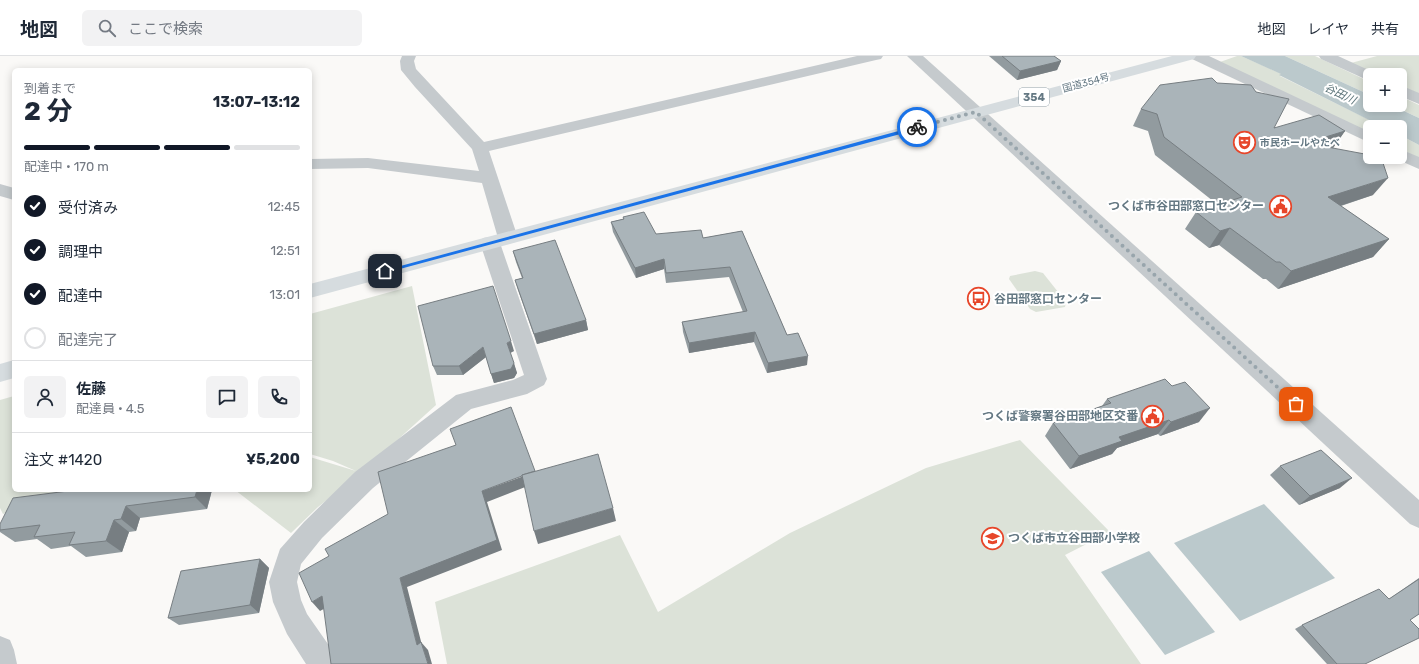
<!DOCTYPE html>
<html lang="ja">
<meta charset="utf-8">
<style>
:root{--surface:#fff;--page:#f2f2f3;--text:#1f2937;--muted:#747a83;--line:#e0e1e3;--accent:#111827}
body{margin:0;font-family:Rubik,"Noto Sans JP",sans-serif;background:var(--page);color:var(--text);height:100vh;display:flex;flex-direction:column;font-size:15px;white-space:nowrap}
*{box-sizing:border-box;margin:0}
p{font-size:13px;color:var(--muted)}
.icon{flex:none;width:22px;height:22px;fill:none;stroke:currentColor;stroke-width:2;stroke-linecap:round;stroke-linejoin:round}
.map{position:relative;flex:1;overflow:hidden}
.panel{position:absolute;left:12px;top:12px;width:300px;height:424px;display:flex;flex-direction:column;background:var(--surface);border-radius:6px;box-shadow:0 2px 10px #0003}
.panel>*{flex:none}
.buttons{position:absolute;left:1363px;top:12px;display:grid;gap:8px}
.buttons a{display:grid;place-items:center;width:44px;height:44px;border-radius:6px;background:var(--surface);box-shadow:0 2px 10px #0003;font-size:20px}
.pin{position:absolute;display:grid;place-items:center;width:34px;height:34px;color:#fff;margin:-17px;border-radius:8px;box-shadow:0 2px 6px #0006}
.courier{position:absolute;display:grid;place-items:center;width:40px;height:40px;margin:-20px;border:3px solid #1a73e8;border-radius:50%;background:#fff;color:#222;box-shadow:0 1px 5px #0007}
.overview em{font-style:normal;font-weight:700}
.overview div{display:flex;flex-direction:column-reverse}
.overview{display:flex;align-items:center;justify-content:space-between;height:68px;padding:0 12px}
h1{font-size:26px;font-weight:700;line-height:30px}
.bar{display:grid;grid-template-columns:repeat(4,1fr);gap:6px 4px;align-content:center;height:48px;padding:0 12px}
.bar i{height:5px;border-radius:3px;background:var(--line)}
.bar .on{background:var(--accent)}
.bar p{grid-column:span 4}
.line{display:flex;align-items:center;gap:10px;padding:0 12px;border-top:1px solid var(--line)}
.line div{flex:1}
.round{display:grid;place-items:center;flex:none;width:42px;height:42px;border-radius:6px;background:var(--page)}
ol{padding:0 12px;list-style:none}
li{display:flex;align-items:center;gap:12px;height:44px}
li p{margin-inline-start:auto}
li .icon{padding:4px;border-radius:50%;background:var(--accent);color:#fff;stroke-width:4}
li:last-child{color:var(--muted)}
li i{width:22px;height:22px;border:2px solid var(--line);border-radius:50%}
header{display:flex;align-items:center;gap:24px;box-sizing:border-box;height:56px;padding:0 20px;background:var(--surface);border-bottom:1px solid var(--line)}
header strong{font-size:19px}
nav{display:flex;gap:22px;margin-inline-start:auto;font-size:14px}
.search{width:280px;height:36px;background:var(--page);display:flex;align-items:center;gap:10px;box-sizing:border-box;padding:0 14px;border-radius:6px;color:var(--muted);font-size:15px}
.map>svg:first-child{display:block}
.green{fill:#dce2d8}
.water{fill:#bbc9cc}
.lines{fill:none;stroke-linecap:round;stroke-linejoin:round}
.minor{fill:#c5cacd;fill-rule:evenodd}
.tertiary{fill:#c5cacd;fill-rule:evenodd}
.trunk{fill:#d6dcdf;fill-rule:evenodd}
.wall{fill:#929b9f}
.shaded-wall{fill:#777e82}
.building{fill:#aab4b9;stroke:#777e82}
.route{fill:#1a73e8}
.done{stroke:#98a5ac;stroke-width:4;stroke-dasharray:0 7.2}
.labels{text-anchor:middle;dominant-baseline:central;stroke-width:4;stroke-linejoin:round;paint-order:stroke}
.far-street-label{font-size:10px;fill:#647883;stroke:#fff}
.far-poi-label{font-size:10px;font-weight:bold;fill:#647883;stroke:#fff;text-anchor:start}
.far-water-label{font-size:11px;font-style:italic;fill:#5f777c;stroke:#fff}
.shield{fill:#fff;stroke:#92a0a8;stroke-width:1}
.shield-label{font-size:11px;font-weight:bold;fill:#647883}
.poi-label{font-size:12px;font-weight:bold;fill:#647883;stroke:#fff;text-anchor:end}
</style>
<header>
<strong>地図</strong>
<div class="search"><svg class="icon" aria-label="search" viewBox="0 0 24 24"><circle cx="10" cy="10" r="6"/><path d="M15 15l6 6"/></svg>ここで検索</div>
<nav><a>地図</a><a>レイヤ</a><a>共有</a></nav>
</header>
<div class="map">
<svg width="1419" height="608" viewBox="0 0 1419 608">
<rect width="100%" height="100%" fill="#faf9f7"/>
<g class="green">
<polygon points="1237,0 1241,0 1282,18 1280,20 1384,71 1370,71 1370,78 1220,6"/>
<polygon points="1285,0 1315,0 1370,26 1370,39"/>
<polygon points="1377,0 1419,0 1419,38 1400,30 1400,19 1377,19 1351,7"/>
<polygon points="1400,40 1419,49 1419,62 1391,49 1400,49"/>
<polygon points="1400,79 1419,89 1419,102 1400,93"/>
<polygon points="1035,215 1043,217 1066,246 1065,251 1036,256 1030,253 1009,223 1010,220"/>
<polygon points="412,230 436,349 361,417 318,451 291,477 235,434 310,434 310,401 356,415 333,405 310,398 310,258"/>
<polygon points="14,340 14,434 146,434 37,446 3,458 0,452 0,344"/>
<polygon points="1020,384 1110,476 1065,499 1141,608 447,608 435,546 620,479 658,556 790,477 926,412"/>
</g>
<g class="water">
<polygon points="1241,0 1285,0 1370,39 1370,49 1391,49 1419,62 1419,89 1400,79 1400,71 1383,71 1279,19 1281,18"/>
<polygon points="1264,448 1335,522 1240,565 1174,487"/>
<polygon points="1149,495 1215,576 1165,599 1101,516"/>
</g>
<g class="lines">
<g class="minor">
<polygon points="402,0 416,0 414,5 416,13 484,86 857,0 883,0 881,3 876,4 489,95 518,182 515,186 508,188 501,186 498,182 482,127 368,112 310,113 310,103 368,102 479,115 472,93 415,31 401,14 400,5"/>
<polygon points="1190,0 1209,0 1370,76 1370,87 1192,3"/>
<polygon points="1319,0 1338,0 1375,17 1377,19 1370,19 1370,25 1365,23 1321,3"/>
<polygon points="1400,29 1419,37 1419,48 1400,40"/>
<polygon points="1400,93 1419,101 1419,113 1394,102 1400,101"/>
<polygon points="0,128 14,132 14,144 0,140"/>
<polygon points="490,181 497,182 500,187 547,323 544,329 527,338 471,353 373,432 322,482 301,508 297,526 301,544 307,558 330,591 336,608 306,608 287,578 273,546 269,526 280,493 304,466 355,416 456,339 513,324 524,319 480,187 483,182"/>
<polygon points="0,580 10,584 14,594 17,608 0,608"/>
</g>
<polygon class="tertiary" points="907,0 923,0 1419,444 1419,472 1410,468"/>
<g class="trunk">
<polygon points="1172,0 1196,0 1194,3 310,242 310,228"/>
<polygon points="14,304 14,322 0,326 0,308"/>
</g>
</g>
<g class="wall">
<polygon points="989,0 1054,0 1061,5 1057,14 1017,24"/>
<polygon points="1217,27 1274,72 1345,75 1333,92 1373,139 1341,150 1389,183 1373,201 1278,233 1266,223 1263,223 1219,189 1209,192 1185,173 1196,156 1218,149 1155,99 1148,75 1133,70 1141,53"/>
<polygon points="623,161 656,178 703,182 742,175 787,279 807,309 767,317 754,286 689,297 683,276 682,266 743,256 729,221 666,227 664,213 636,222 613,176 611,166 623,163"/>
<polygon points="513,195 586,264 588,274 537,288 518,234 515,224 522,222 516,206"/>
<polygon points="514,295 510,297 517,317 514,322 494,327 486,301 463,319 437,319 433,310"/>
<polygon points="1107,343 1199,366 1160,380 1158,378 1117,392 1112,398 1070,413 1045,380 1053,367 1102,350"/>
<polygon points="1280,410 1340,432 1299,449 1270,419"/>
<polygon points="212,434 207,453 140,462 136,475 129,476 122,496 86,501 71,490 51,493 37,483 15,486 0,476 0,468"/>
<polygon points="260,503 269,512 259,557 179,569 168,562"/>
<polygon points="1419,522 1419,558 1410,564 1365,608 1327,608 1295,573 1302,569 1389,543"/>
</g>
<g class="shaded-wall">
<polygon points="1061,5 1057,14 1017,24 1020,15"/>
<polygon points="1345,75 1333,92 1306,87"/>
<polygon points="1388,122 1373,139 1315,158 1328,141"/>
<polygon points="1230,172 1219,189 1209,192 1220,175"/>
<polygon points="1389,183 1373,201 1278,233 1291,215"/>
<polygon points="664,203 664,213 636,222 635,212"/>
<polygon points="586,264 588,274 537,288 534,278"/>
<polygon points="755,276 754,286 689,297 689,287"/>
<polygon points="511,285 514,295 510,297 507,287"/>
<polygon points="483,291 486,301 463,319 459,310"/>
<polygon points="808,300 807,309 767,317 768,307"/>
<polygon points="514,307 517,317 514,322 494,327 491,318"/>
<polygon points="1210,352 1199,366 1160,380 1171,366"/>
<polygon points="1169,364 1158,378 1117,392 1112,398 1070,413 1079,400 1119,381"/>
<polygon points="535,416 538,426 487,446 502,494 407,531 424,597 417,589 400,522 482,435"/>
<polygon points="1352,422 1340,432 1299,449 1310,440"/>
<polygon points="197,434 212,434 207,453 195,441"/>
<polygon points="126,450 140,462 136,475 121,463"/>
<polygon points="613,452 616,465 538,488 534,475"/>
<polygon points="114,464 129,476 122,496 106,485"/>
<polygon points="260,503 269,512 259,557 250,549"/>
<polygon points="322,540 331,549 320,555 312,546"/>
<polygon points="421,586 428,594 432,608 428,608"/>
</g>
<g class="building">
<polygon points="1002,0 1054,0 1061,5 1020,15"/>
<polygon points="1212,22 1217,27 1251,29 1256,36 1289,43 1274,72 1319,59 1345,75 1306,87 1370,99 1370,101 1381,101 1388,122 1328,141 1389,183 1291,215 1280,206 1276,206 1230,172 1220,175 1196,156 1242,141 1164,81 1157,58 1141,53 1160,29"/>
<polygon points="644,156 656,178 701,174 703,182 742,175 787,279 798,277 808,300 768,307 755,276 689,287 682,266 747,255 730,211 666,217 664,203 635,212 611,166 624,163 623,161"/>
<polygon points="555,184 586,264 534,278 515,224 523,222 513,195"/>
<polygon points="493,230 511,285 507,287 514,307 511,313 491,318 483,291 459,310 433,310 418,250"/>
<polygon points="1165,323 1172,330 1185,326 1210,352 1171,366 1169,364 1119,381 1122,385 1079,400 1053,367 1111,347 1107,343"/>
<polygon points="511,351 535,415 522,419 522,420 482,435 497,484 400,522 417,589 421,586 428,608 331,608 322,540 312,546 299,517 329,500 325,493 388,458 378,416 456,389 450,373"/>
<polygon points="1321,394 1352,422 1310,440 1280,410"/>
<polygon points="598,398 613,452 534,475 522,419"/>
<polygon points="76,434 197,434 195,441 126,450 121,463 114,464 106,485 69,489 75,476 34,481 40,469 0,474 0,468 13,442"/>
<polygon points="260,503 250,549 168,562 181,515"/>
<polygon points="1419,523 1419,558 1410,564 1419,573 1419,582 1365,608 1337,608 1302,569 1379,533 1389,543"/>
</g>
<polygon class="route" points="917,70 919,73 385,217 382,215"/>
<g class="lines">
<polyline class="done" points="917,71 976,56 1296,348"/>
</g>
<defs>
<symbol id="theatre-ring" viewBox="-11 -11 22 22"><circle r="9.5" fill="#fff" stroke="#e7462a" stroke-width="1.5"/><path d="M-5-5.5Q0-4 5-5.5V0Q5 5 0 6Q-5 5-5 0ZM-3.3-2.5H-1v1.5H-3.3ZM1-2.5H3.3v1.5H1ZM-2.8 1Q0 5.5 2.8 1Z" fill="#e7462a"/></symbol>
<symbol id="civic-ring" viewBox="-11 -11 22 22"><circle r="9.5" fill="#fff" stroke="#e7462a" stroke-width="1.5"/><path d="M-.6-6.5H3V-4.5H.6V-3L4-1V1h2V6H-6V1h2V-1L-.6-3ZM-1.2 2.5V6h2.4V2.5Z" fill="#e7462a"/></symbol>
<symbol id="bus-ring" viewBox="-11 -11 22 22"><circle r="9.5" fill="#fff" stroke="#e7462a" stroke-width="1.5"/><path d="M-5-6H5V4H4V6H2V4H-2V6H-4V4H-5ZM-3.5-4V0h7V-4ZM-3.5 1.2v1.5H-2V1.2ZM2 1.2v1.5H3.5V1.2Z" fill="#e7462a"/></symbol>
<symbol id="school-ring" viewBox="-11 -11 22 22"><circle r="9.5" fill="#fff" stroke="#e7462a" stroke-width="1.5"/><path d="M0-5L7-2L0 1L-7-2ZM-4 1L0 2.5L4 1V4Q0 6-4 4Z" fill="#e7462a"/></symbol>
</defs>
<g fill-rule="evenodd">
<use href="#theatre-ring" x="1232" y="74" width="25" height="25"/>
<use href="#civic-ring" x="1268" y="138" width="25" height="25"/>
<use href="#bus-ring" x="966" y="230" width="25" height="25"/>
<use href="#civic-ring" x="1140" y="348" width="25" height="25"/>
<use href="#school-ring" x="980" y="470" width="25" height="25"/>
</g>
<g class="labels">
<g class="far-street-label">
<text transform="translate(1086 27) rotate(-15)">国道354号</text>
</g>
<g class="far-poi-label">
<text x="1260" y="87">市民ホールやたべ</text>
</g>
<g class="far-water-label">
<text transform="translate(1340 38) rotate(26)">谷田川</text>
</g>
<rect class="shield" x="1019" y="32" width="30" height="18" rx="3"/>
<g class="shield-label">
<text x="1034" y="41">354</text>
</g>
<g class="poi-label">
<text x="1264" y="150">つくば市谷田部窓口センター</text>
<text x="994" y="243" text-anchor="start">谷田部窓口センター</text>
<text x="1138" y="360">つくば警察署谷田部地区交番</text>
<text x="1008" y="482" text-anchor="start">つくば市立谷田部小学校</text>
</g>
</g>
</svg>
<div class="buttons">
<a>+</a>
<a>−</a>
</div>
<div class="pin" style="left:1296px;top:348px;background:#ea580c"><svg class="icon" aria-label="bag" viewBox="0 0 24 24"><path d="M5 8h14l-1 12H6zM9 8a3 3 0 0 1 6 0"/></svg></div>
<div class="pin" style="left:385px;top:215px;background:#1f2937"><svg class="icon" aria-label="home" viewBox="0 0 24 24"><path d="M3 11l9-7 9 7M6 9v11h12V9"/></svg></div>
<div class="courier" style="left:917px;top:71px"><svg class="icon" aria-label="bike" viewBox="0 0 24 24"><circle cx="6" cy="16" r="4"/><circle cx="18" cy="16" r="4"/><path d="M6 16l4-8h5l3 8M10 8l3 8H6M13 5h3"/></svg></div>
<section class="panel">
<div class="overview"><div><h1>2 分</h1><p>到着まで</p></div><em>13:07–13:12</em></div>
<div class="bar"><i class="on"></i><i class="on"></i><i class="on"></i><i></i><p>配達中 · 170 m</p></div>
<ol>
<li><svg class="icon" aria-label="check" viewBox="0 0 24 24"><path d="M5 12l5 5 9-10"/></svg>受付済み<p>12:45</p></li>
<li><svg class="icon" aria-label="check" viewBox="0 0 24 24"><path d="M5 12l5 5 9-10"/></svg>調理中<p>12:51</p></li>
<li><svg class="icon" aria-label="check" viewBox="0 0 24 24"><path d="M5 12l5 5 9-10"/></svg>配達中<p>13:01</p></li>
<li><i></i>配達完了</li>
</ol>
<div class="line" style="height:72px"><a class="round"><svg class="icon" aria-label="person" viewBox="0 0 24 24"><circle cx="12" cy="8" r="4"/><path d="M4 21q1-7 8-7t8 7"/></svg></a><div><b>佐藤</b><p>配達員 · 4.5</p></div><a class="round"><svg class="icon" aria-label="chat" viewBox="0 0 24 24"><path d="M4 5h16v11H9l-5 4z"/></svg></a><a class="round"><svg class="icon" aria-label="phone" viewBox="0 0 24 24"><path d="M5 4h4l2 5-3 2q2 4 5 5l2-3 5 2v4C11 20 4 13 5 4z"/></svg></a></div>
<div class="line" style="height:52px"><div>注文 #1420</div><b>¥5,200</b></div>
</section>
</div>
